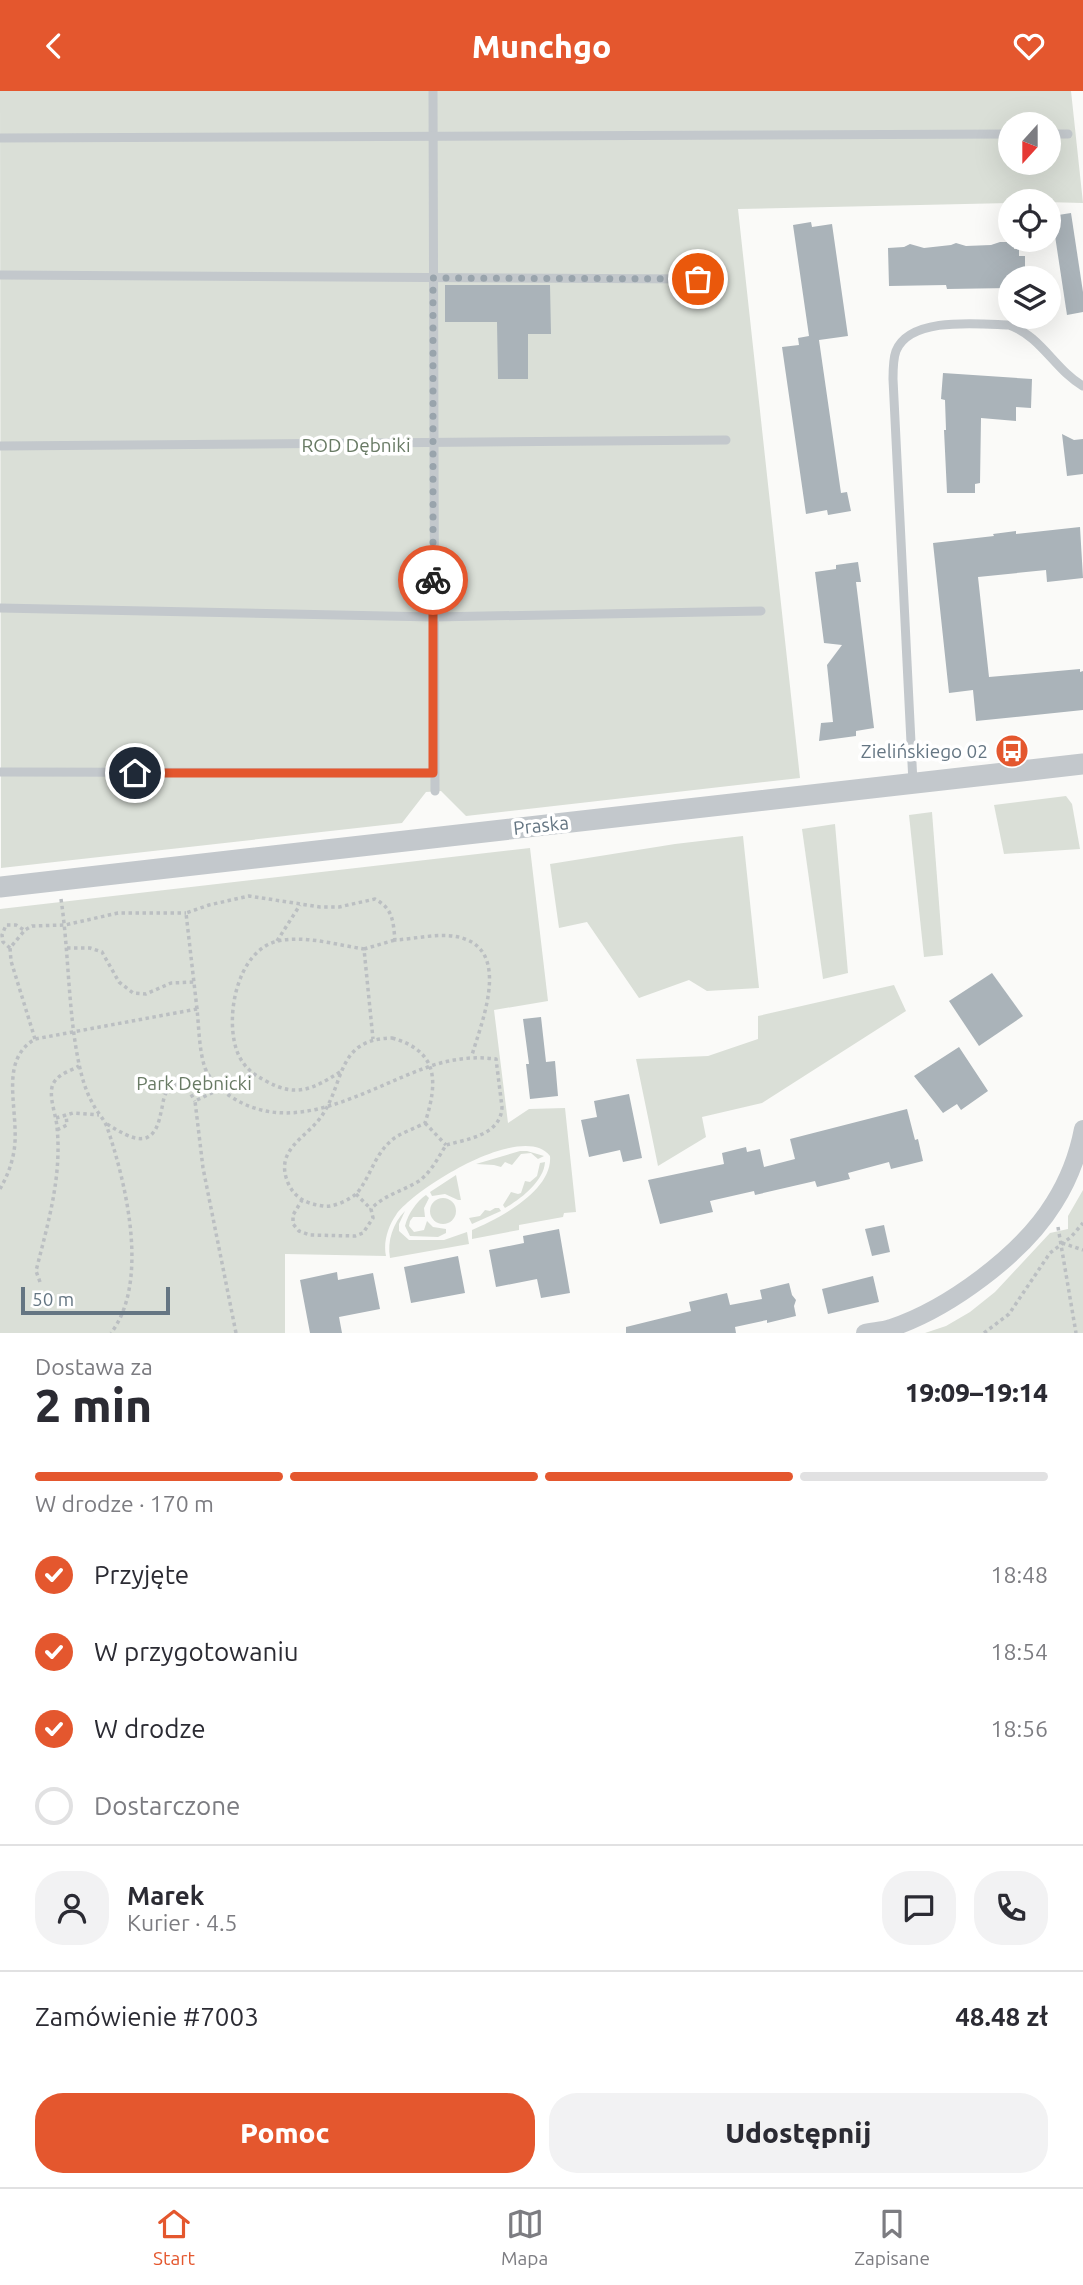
<!DOCTYPE html>
<html lang="pl">
<meta charset="utf-8">
<style>
:root{--surface:#fff;--page:#f2f2f3;--text:#2b2b33;--muted:#7c7c81;--line:#e1e1e2;--accent:#e4572e}
body{margin:0;font-family:Ubuntu,sans-serif;background:var(--page);color:var(--text);height:100vh;display:flex;flex-direction:column;font-size:26px;white-space:nowrap}
*{box-sizing:border-box;margin:0}
p{font-size:23px;color:var(--muted)}
.icon{flex:none;width:38px;height:38px;fill:none;stroke:currentColor;stroke-width:2;stroke-linecap:round;stroke-linejoin:round}
.map{position:relative;height:1242px;overflow:hidden}
.drawer{display:flex;flex-direction:column;background:var(--surface);flex:1}
.drawer>*{flex:none}
.needle{width:46px;rotate:201deg}
.buttons{position:absolute;left:998px;top:21px;display:grid;gap:14px}
.buttons a{display:grid;place-items:center;width:63px;height:63px;border-radius:50%;background:var(--surface);box-shadow:0 7px 28px #0002;font-size:35px}
.scale{position:absolute;left:21px;bottom:18px;width:149px;box-sizing:border-box;padding-left:7px;border:4px solid #657683;border-top:0;font-size:19px;line-height:24px;white-space:nowrap;color:#657683;-webkit-text-stroke:5px #fff;paint-order:stroke}
.pin{position:absolute;display:grid;place-items:center;width:60px;height:60px;color:#fff;margin:-30px;border:4px solid #fff;border-radius:50%;box-shadow:0 2px 7px #0007}
.courier{position:absolute;display:grid;place-items:center;width:70px;height:70px;margin:-35px;border:5px solid #e4572e;border-radius:50%;background:#fff;color:#222;box-shadow:0 2px 9px #0007}
.summary em{font-style:normal;font-weight:800}
.summary div{display:flex;flex-direction:column-reverse}
.summary{display:flex;align-items:center;justify-content:space-between;height:119px;padding:0 35px}
h1{font-size:46px;font-weight:800;line-height:52px}
.bar{display:grid;grid-template-columns:repeat(4,1fr);gap:10px 7px;align-content:center;height:84px;padding:0 35px}
.bar i{height:9px;border-radius:5px;background:var(--line)}
.bar .current{background:var(--accent)}
.bar p{grid-column:span 4}
.line{display:flex;align-items:center;gap:18px;padding:0 35px;border-top:2px solid var(--line)}
.line div{flex:1}
.round{display:grid;place-items:center;flex:none;width:74px;height:74px;border-radius:28px;background:var(--page)}
ol{padding:0 35px;list-style:none}
li{display:flex;align-items:center;gap:21px;height:77px}
li p{margin-inline-start:auto}
li .icon{padding:7px;border-radius:50%;background:var(--accent);color:#fff;stroke-width:4}
li:last-child{color:var(--muted)}
li i{width:38px;height:38px;border:4px solid var(--line);border-radius:50%}
.button{display:flex;gap:14px;margin-top:auto;padding:14px 35px}
.button a{flex:1;height:80px;border-radius:28px;background:var(--accent);color:#fff;font-size:28px;font-weight:800;line-height:80px;text-align:center}
.button a+a{background:var(--page);color:var(--text)}
header{display:flex;justify-content:space-between;align-items:center;height:91px;padding:0 35px;background:var(--accent);color:#fff;font-size:32px;font-weight:800}
.dock{display:flex;justify-content:space-around;align-items:center;height:98px;border-top:2px solid var(--line);background:var(--surface);font-size:19px;color:var(--muted)}
.dock a{display:grid;justify-items:center;gap:4px}
.dock .current{color:var(--accent)}
.map>svg:first-child{display:block}
.green{fill:#dadfd7;fill-rule:evenodd}
.building{fill:#aab3b9}
.lines{fill:none;stroke-linecap:round;stroke-linejoin:round}
.path{stroke:#bbbfc2;stroke-width:3.5;stroke-dasharray:3.5 3.5;stroke-linecap:butt}
.service{stroke:#c3c8cc;stroke-width:9}
.minor{stroke:#c3c8cc;stroke-width:18}
.tertiary{stroke:#c3c8cc;stroke-width:21}
.done{stroke:#99a4ac;stroke-width:7;stroke-dasharray:0 12.6}
.route{stroke:#e4572e;stroke-width:9}
.labels{text-anchor:middle;dominant-baseline:central;stroke-width:7;stroke-linejoin:round;paint-order:stroke}
.park-label{font-size:19px;fill:#687a64;stroke:#fff}
.poi-label{font-size:19px;fill:#657683;stroke:#fff;text-anchor:end}
.street-label{font-size:19px;fill:#657683;stroke:#fff}
</style>
<header><svg class="icon" aria-label="back" viewBox="0 0 24 24"><path d="M15 5l-7 7 7 7"/></svg>Munchgo<svg class="icon" aria-label="heart" viewBox="0 0 24 24"><path d="M12 20l-8-8c-3-5 5-10 8-4 3-6 11-1 8 4z"/></svg></header>
<div class="map">
<svg width="1083" height="1242" viewBox="0 0 1083 1242">
<rect width="100%" height="100%" fill="#fafaf8"/>
<g class="green">
<path d="M0,0H1071L1083,112L1010,110V112L738,118L800,687L466,725L441,700L426,701L402,732L1,777ZM1010,33H1048V72H1010Z"/>
<polygon points="1066,705 1072,713 1080,758 1004,763 994,714"/>
<polygon points="932,721 943,864 924,866 909,724"/>
<polygon points="835,733 848,882 823,888 802,738"/>
<polygon points="743,745 759,897 707,900 689,889 639,907 587,831 559,837 550,773 675,753"/>
<path d="M530,757L548,910L494,919L508,1032L529,1018L565,1017L576,1121L564,1122L563,1126L519,1134V1139L472,1148V1139C498,1128 553,1100 550,1065C523,1030 415,1097 396,1124C388,1135 383,1152 386,1165L285,1163V1242H0V818Z"/>
<polygon points="894,894 906,920 762,1012 702,1026 706,1046 658,1075 636,968 708,965 758,948 758,925"/>
<polygon points="520,1060 527,1060 544,1065 538,1068 531,1062 521,1063 512,1074 505,1071 501,1076 494,1074 476,1073"/>
<path d="M545,1071C544,1090 521,1108 505,1117L503,1114L511,1101L518,1103L521,1102L525,1090L530,1091L537,1085L540,1072Z"/>
<polygon points="456,1084 461,1109 458,1109 445,1103 432,1105 430,1101"/>
<polygon points="1083,1099 1083,1242 925,1242 946,1235 970,1221 995,1201 1050,1142 1068,1138 1068,1125"/>
<path d="M426,1104L429,1107L424,1117L425,1126H413L410,1130L409,1135L414,1141L424,1139L427,1130L433,1136L446,1138V1142L438,1146L410,1145L405,1135C408,1123 416,1111 426,1104Z"/>
<circle cx="443" cy="1120" r="13"/>
<polygon points="495,1117 499,1117 501,1120 472,1133 469,1127 480,1125 485,1119 490,1120"/>
<path d="M405,1120L399,1133V1140L409,1149H444L467,1141L469,1153L390,1167C387,1150 393,1132 405,1120Z"/>
</g>
<g class="building">
<polygon points="1071,122 1083,201 1083,221 1067,224 1052,125"/>
<polygon points="811,131 812,136 832,133 848,245 819,249 841,402 847,401 851,420 828,424 827,419 806,423 782,256 799,254 798,247 809,245 793,134"/>
<polygon points="1000,151 1007,151 1014,156 1014,158 1019,158 1019,165 1025,165 1025,187 1010,187 1010,197 947,198 946,194 889,195 888,157 904,156 910,153 924,157 951,154 956,152 966,155 991,154"/>
<polygon points="445,194 550,194 551,243 528,243 528,288 498,288 497,231 445,231"/>
<polygon points="943,282 1032,288 1031,317 1016,316 1016,330 981,327 980,392 975,393 975,402 947,402 944,339 946,339 945,309 941,308"/>
<polygon points="1062,343 1074,349 1083,348 1083,383 1067,385"/>
<polygon points="1080,436 1083,487 1047,491 1046,479 978,486 989,586 1080,578 1080,581 1083,580 1083,619 976,630 973,599 949,602 933,452 994,445 993,443 1016,440 1016,443"/>
<polygon points="858,471 861,491 856,491 874,637 856,640 856,645 819,650 821,632 833,631 827,574 842,554 824,552 815,481 836,478 836,474"/>
<polygon points="992,882 1023,925 979,955 949,910"/>
<polygon points="541,926 546,971 555,970 558,1005 530,1008 526,973 529,973 523,928"/>
<polygon points="959,956 988,1000 961,1019 957,1013 943,1022 914,985"/>
<polygon points="629,1003 642,1067 623,1071 620,1059 589,1066 581,1029 597,1026 594,1010"/>
<polygon points="907,1018 915,1049 918,1048 923,1070 891,1078 889,1071 848,1082 850,1088 817,1096 815,1090 755,1104 754,1100 710,1110 713,1121 660,1133 648,1089 724,1073 722,1062 746,1056 747,1061 760,1058 764,1076 795,1068 790,1048"/>
<polygon points="884,1134 890,1161 872,1165 865,1138"/>
<polygon points="559,1138 570,1202 541,1207 537,1188 496,1196 489,1159 524,1152 523,1145"/>
<polygon points="458,1165 465,1202 411,1212 404,1176"/>
<polygon points="337,1181 338,1189 373,1182 380,1218 339,1226 342,1242 310,1242 300,1189"/>
<polygon points="873,1185 879,1211 828,1223 822,1198"/>
<polygon points="789,1192 792,1204 796,1209 794,1215 796,1225 767,1232 767,1229 735,1236 736,1242 626,1242 626,1236 691,1220 689,1211 727,1202 730,1214 762,1208 760,1199"/>
</g>
<g class="lines">
<g class="path">
<path d="M61,808C69,862 68,921 79,973C82,987 86,1001 93,1013C97,1021 104,1028 107,1036C126,1092 150,1191 111,1242"/>
<polyline points="277,850 300,814"/>
<polyline points="10,857 3,851 2,844 6,834 16,834 24,839"/>
<polyline points="67,857 90,857 102,861 119,891 133,902 146,903 171,892 194,891"/>
<polyline points="364,858 395,849"/>
<path d="M197,918L186,822L209,814L249,805L320,816H339L375,808C393,818 393,829 395,849C416,848 445,840 465,848C510,864 481,933 472,964"/>
<path d="M392,947C439,960 438,991 425,1032C416,1037 398,1043 392,1049C374,1064 371,1085 357,1102C350,1109 332,1117 323,1115C308,1113 296,1108 289,1094C272,1058 308,1047 323,1023C345,989 337,948 392,947Z"/>
<polyline points="35,948 11,870 10,857 25,839 32,835 65,834 118,822 186,822"/>
<path d="M340,981C313,998 296,1007 266,990C254,984 245,977 239,965C223,931 236,859 278,850C305,844 337,854 364,858L373,948"/>
<polyline points="56,1027 73,1022 99,1024"/>
<polyline points="425,1032 446,1054"/>
<path d="M107,1033C133,1049 154,1060 161,1021C163,1014 163,1005 168,999C169,997 176,994 178,993L188,998L195,1010"/>
<polyline points="57,1039 67,1034 66,1024"/>
<path d="M0,1098C8,1084 14,1068 15,1051C17,1012 0,969 35,948L197,918C199,937 199,959 205,977C210,989 220,998 230,1005C294,1048 365,998 428,976C450,968 473,965 496,968L502,1016C501,1044 468,1048 446,1054C438,1067 431,1081 419,1090C403,1100 384,1104 371,1118L373,1127L363,1142L355,1145L310,1144L299,1140L293,1133V1124L302,1109"/>
<polyline points="356,1103 371,1118"/>
<polyline points="1058,1136 1076,1242"/>
<polyline points="1062,1152 1083,1159"/>
<path d="M40,1191L36,1180C48,1132 62,1086 57,1036C56,1023 48,1005 53,993C58,983 70,980 79,975"/>
<polyline points="236,1242 203,1077 195,1010 252,983"/>
<polyline points="984,1242 1009,1223 1050,1162 1071,1146 1083,1132"/>
</g>
<g class="service">
<polyline points="433,0 435,700"/>
<polyline points="1048,43 1068,43"/>
<polyline points="0,47 1010,43"/>
<polyline points="0,184 698,188"/>
<polyline points="0,355 726,349"/>
<polyline points="0,517 434,526 761,520"/>
<polyline points="0,681 433,682"/>
<path d="M913,692L893,288C893,279 893,268 896,260C910,225 979,233 1009,234C1041,245 1055,279 1083,295"/>
</g>
<path class="minor" d="M865,1242C873,1240 883,1240 891,1237C948,1218 1022,1164 1054,1112C1068,1090 1078,1064 1083,1038"/>
<polyline class="tertiary" points="0,796 1083,673"/>
</g>
<g class="lines">
<polyline class="done" points="433,489 433,187 698,188"/>
<polyline class="route" points="135,682 433,682 433,489"/>
</g>
<defs>
<symbol id="bus-disc" viewBox="-11 -11 22 22"><circle r="9.5" fill="#e4572e" stroke="#fff"/><path d="M-5-6H5V4H4V6H2V4H-2V6H-4V4H-5ZM-3.5-4V0h7V-4ZM-3.5 1.2v1.5H-2V1.2ZM2 1.2v1.5H3.5V1.2Z" fill="#fff"/></symbol>
</defs>
<g fill-rule="evenodd">
<use href="#bus-disc" x="993" y="641" width="38" height="38"/>
</g>
<g class="labels">
<g class="park-label">
<text x="356" y="354">ROD Dębniki</text>
<text x="194" y="992">Park Dębnicki</text>
</g>
<g class="poi-label">
<text x="988" y="660">Zielińskiego 02</text>
</g>
<g class="street-label">
<text transform="translate(541 734) rotate(-6)">Praska</text>
</g>
</g>
</svg>
<div class="buttons">
<a><svg class="needle" viewBox="-14 -14 28 28"><path d="M0-13l5 13h-10z" fill="#e53935"/><path d="M0 13l5-13h-10z" fill="#7c7c81"/></svg></a>
<a><svg class="icon" aria-label="locate" viewBox="0 0 24 24"><circle cx="12" cy="12" r="6"/><path d="M12 2v4M12 18v4M2 12h4M18 12h4"/></svg></a>
<a><svg class="icon" aria-label="layers" viewBox="0 0 24 24"><path d="M12 4l9 5-9 5-9-5zM3 14l9 5 9-5"/></svg></a>
</div>
<div class="scale">50 m</div>
<div class="pin" style="left:698px;top:188px;background:#ea580c"><svg class="icon" aria-label="bag" viewBox="0 0 24 24"><path d="M5 8h14l-1 12H6zM9 8a3 3 0 0 1 6 0"/></svg></div>
<div class="pin" style="left:135px;top:682px;background:#1f2937"><svg class="icon" aria-label="home" viewBox="0 0 24 24"><path d="M3 11l9-7 9 7M6 9v11h12V9"/></svg></div>
<div class="courier" style="left:433px;top:489px"><svg class="icon" aria-label="bike" viewBox="0 0 24 24"><circle cx="6" cy="16" r="4"/><circle cx="18" cy="16" r="4"/><path d="M6 16l4-8h5l3 8M10 8l3 8H6M13 5h3"/></svg></div>
</div>
<section class="drawer">
<div class="summary"><div><h1>2 min</h1><p>Dostawa za</p></div><em>19:09–19:14</em></div>
<div class="bar"><i class="current"></i><i class="current"></i><i class="current"></i><i></i><p>W drodze · 170 m</p></div>
<ol>
<li><svg class="icon" aria-label="check" viewBox="0 0 24 24"><path d="M5 12l5 5 9-10"/></svg>Przyjęte<p>18:48</p></li>
<li><svg class="icon" aria-label="check" viewBox="0 0 24 24"><path d="M5 12l5 5 9-10"/></svg>W przygotowaniu<p>18:54</p></li>
<li><svg class="icon" aria-label="check" viewBox="0 0 24 24"><path d="M5 12l5 5 9-10"/></svg>W drodze<p>18:56</p></li>
<li><i></i>Dostarczone</li>
</ol>
<div class="line" style="height:126px"><a class="round"><svg class="icon" aria-label="person" viewBox="0 0 24 24"><circle cx="12" cy="8" r="4"/><path d="M4 21q1-7 8-7t8 7"/></svg></a><div><b>Marek</b><p>Kurier · 4.5</p></div><a class="round"><svg class="icon" aria-label="chat" viewBox="0 0 24 24"><path d="M4 5h16v11H9l-5 4z"/></svg></a><a class="round"><svg class="icon" aria-label="phone" viewBox="0 0 24 24"><path d="M5 4h4l2 5-3 2q2 4 5 5l2-3 5 2v4C11 20 4 13 5 4z"/></svg></a></div>
<div class="line" style="height:91px"><div>Zamówienie #7003</div><b>48.48 zł</b></div>
<div class="button"><a>Pomoc</a><a>Udostępnij</a></div>
</section>
<nav class="dock">
<a class="current"><svg class="icon" aria-label="home" viewBox="0 0 24 24"><path d="M3 11l9-7 9 7M6 9v11h12V9"/></svg>Start</a>
<a><svg class="icon" aria-label="map" viewBox="0 0 24 24"><path d="M3 6l6-2 6 2 6-2v14l-6 2-6-2-6 2zM9 4v14M15 6v14"/></svg>Mapa</a>
<a><svg class="icon" aria-label="saved" viewBox="0 0 24 24"><path d="M7 4h10v16l-5-4-5 4z"/></svg>Zapisane</a>
</nav>
